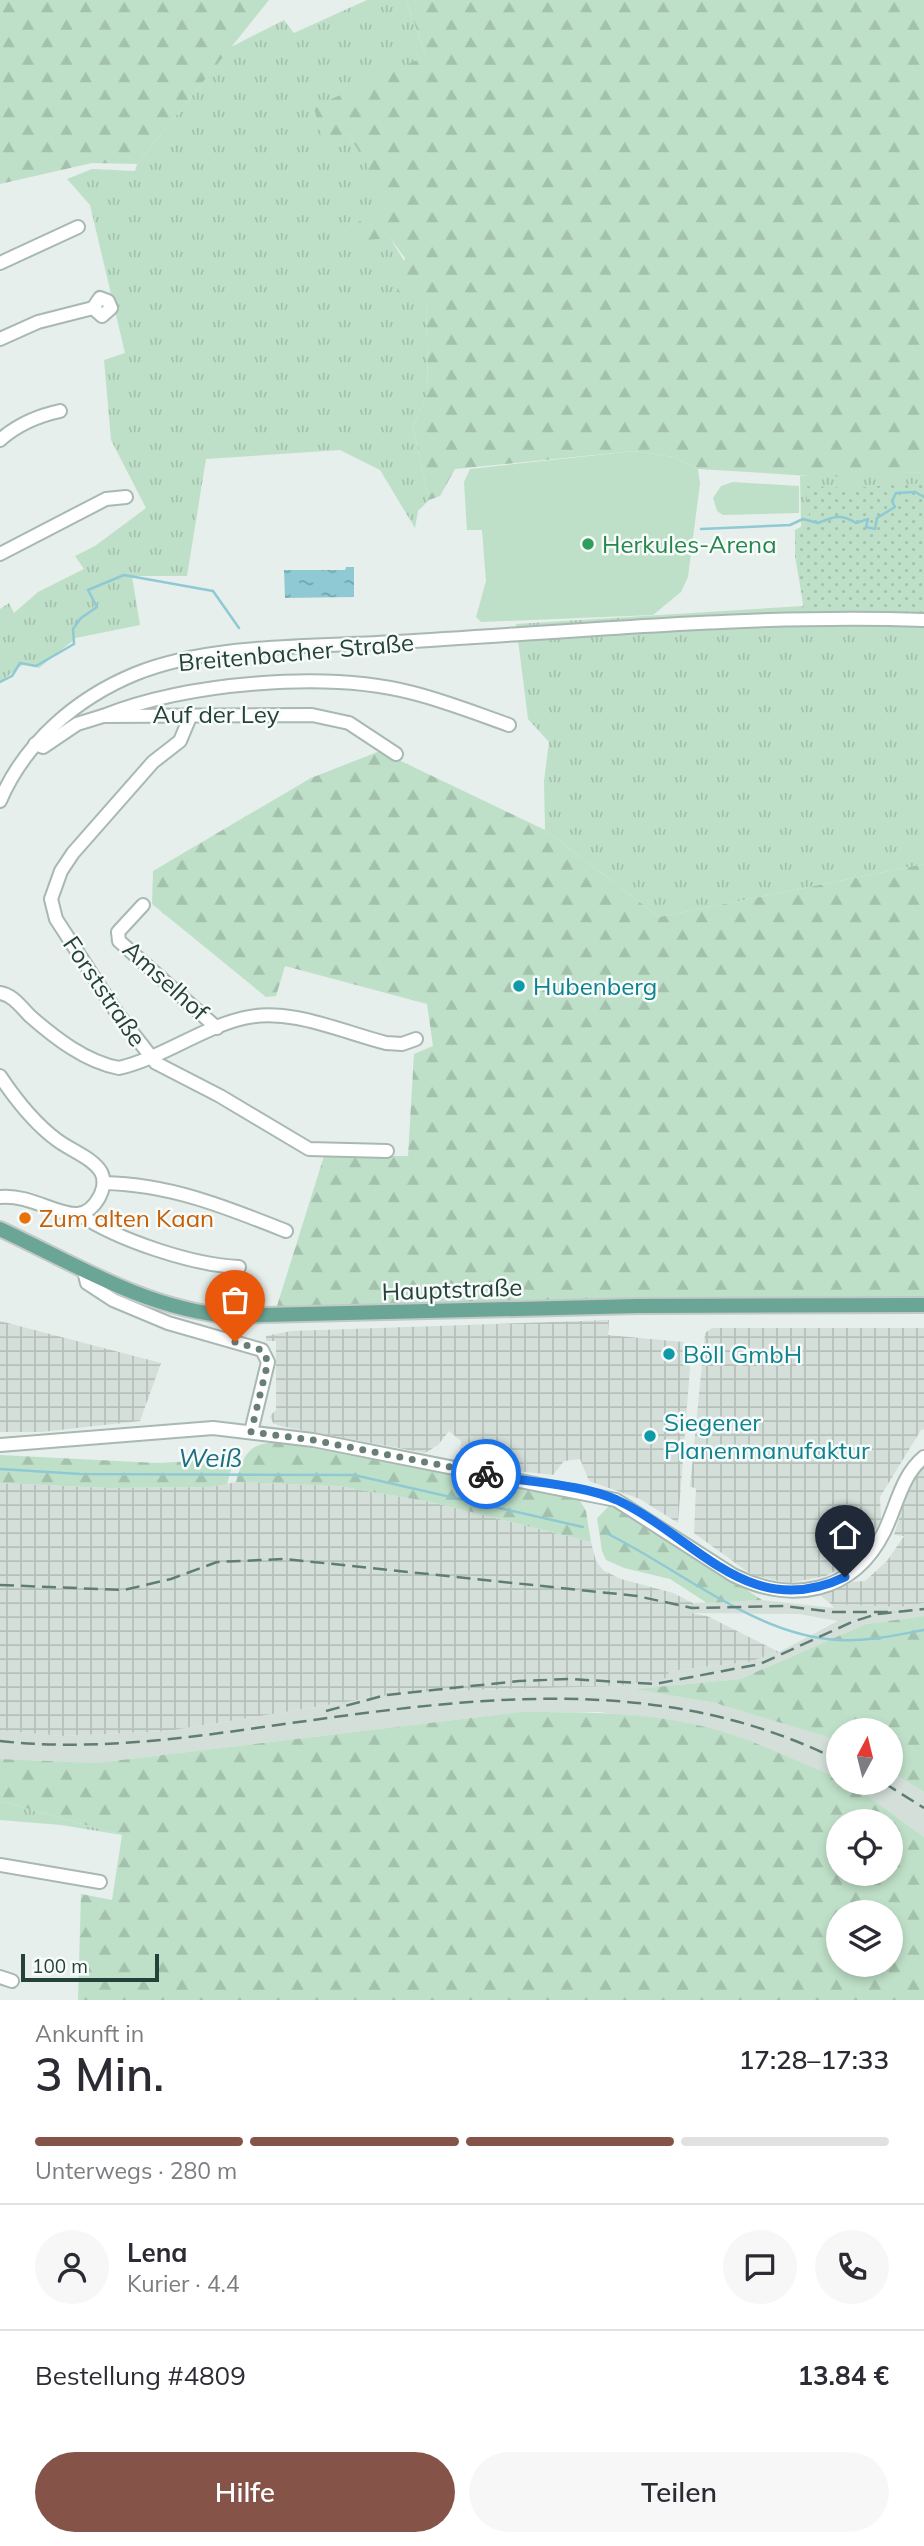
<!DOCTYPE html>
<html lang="de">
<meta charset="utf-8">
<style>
:root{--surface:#fff;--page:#f7f7f7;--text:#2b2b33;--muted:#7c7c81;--line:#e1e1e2;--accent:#855347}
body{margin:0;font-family:Mulish,sans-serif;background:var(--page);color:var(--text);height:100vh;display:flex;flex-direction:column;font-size:26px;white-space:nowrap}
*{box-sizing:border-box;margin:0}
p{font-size:23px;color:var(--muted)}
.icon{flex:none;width:38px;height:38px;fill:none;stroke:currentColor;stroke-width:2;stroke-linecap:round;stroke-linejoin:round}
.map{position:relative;height:2000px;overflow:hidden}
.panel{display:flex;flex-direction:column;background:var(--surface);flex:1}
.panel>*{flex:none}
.needle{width:46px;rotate:7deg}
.fabs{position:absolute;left:826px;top:1718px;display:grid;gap:14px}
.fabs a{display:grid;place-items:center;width:77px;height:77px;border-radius:50%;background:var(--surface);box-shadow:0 4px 10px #0003;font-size:35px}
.scale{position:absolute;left:21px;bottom:18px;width:138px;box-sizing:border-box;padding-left:7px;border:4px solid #24423a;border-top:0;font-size:19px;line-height:24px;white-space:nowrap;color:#24423a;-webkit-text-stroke:5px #f7fbf9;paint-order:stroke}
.pin{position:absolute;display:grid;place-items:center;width:60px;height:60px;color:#fff;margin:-72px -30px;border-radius:50% 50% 50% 0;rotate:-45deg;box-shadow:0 0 7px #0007}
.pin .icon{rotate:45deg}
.courier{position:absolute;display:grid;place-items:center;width:70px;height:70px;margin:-35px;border:5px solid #1a73e8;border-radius:50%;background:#fff;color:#222;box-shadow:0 2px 9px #0007}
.headline em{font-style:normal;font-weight:600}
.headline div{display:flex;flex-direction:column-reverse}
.headline{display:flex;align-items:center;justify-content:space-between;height:119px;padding:0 35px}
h1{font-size:46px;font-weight:600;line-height:52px}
.bar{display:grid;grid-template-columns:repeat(4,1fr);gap:10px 7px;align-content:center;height:84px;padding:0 35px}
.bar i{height:9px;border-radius:5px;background:var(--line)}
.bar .selected{background:var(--accent)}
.bar p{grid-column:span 4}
.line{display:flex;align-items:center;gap:18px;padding:0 35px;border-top:2px solid var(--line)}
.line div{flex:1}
.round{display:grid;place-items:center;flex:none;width:74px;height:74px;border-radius:37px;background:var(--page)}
.action{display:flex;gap:14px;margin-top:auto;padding:14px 35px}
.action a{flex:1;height:80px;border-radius:42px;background:var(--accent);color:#fff;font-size:28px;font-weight:600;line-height:80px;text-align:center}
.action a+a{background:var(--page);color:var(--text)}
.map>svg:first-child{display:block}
.built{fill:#d4dfda}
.industrial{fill:url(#industrial-grid)}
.grass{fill:url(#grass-tufts)}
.forest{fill:url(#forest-firs);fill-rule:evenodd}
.park{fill:url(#park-dots)}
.pitch{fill:#bfe0c8}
.water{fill:url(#water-ripples)}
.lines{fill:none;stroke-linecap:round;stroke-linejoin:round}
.stream{stroke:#8ec9d4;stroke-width:2.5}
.minor-casing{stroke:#a8b8b2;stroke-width:16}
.major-casing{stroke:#c2cac8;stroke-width:18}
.minor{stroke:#fff;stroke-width:12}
.major{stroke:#6aa596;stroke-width:14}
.rail{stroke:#5f7d75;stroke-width:2.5;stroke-dasharray:14 7;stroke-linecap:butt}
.done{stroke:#687f78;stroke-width:7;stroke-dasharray:0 12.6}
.route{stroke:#1a73e8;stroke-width:9}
.leisure-dot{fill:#2e9e5b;stroke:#f7fbf9;stroke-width:2.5}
.culture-dot{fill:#0f9aa8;stroke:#f7fbf9;stroke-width:2.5}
.food-dot{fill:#e8710a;stroke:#f7fbf9;stroke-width:2.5}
.labels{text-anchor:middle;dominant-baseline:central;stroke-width:5;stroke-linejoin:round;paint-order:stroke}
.leisure-label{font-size:24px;fill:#27864d;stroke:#f7fbf9;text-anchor:start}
.street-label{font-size:24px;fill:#24423a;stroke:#f7fbf9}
.culture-label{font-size:24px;fill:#0d838f;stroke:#f7fbf9;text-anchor:start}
.food-label{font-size:24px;fill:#c56008;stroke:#f7fbf9;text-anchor:start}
.water-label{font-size:26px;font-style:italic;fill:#1c6f80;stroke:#f7fbf9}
</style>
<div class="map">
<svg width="924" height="2000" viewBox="0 0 924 2000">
<defs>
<pattern id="industrial-grid" width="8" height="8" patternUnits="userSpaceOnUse" patternTransform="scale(1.75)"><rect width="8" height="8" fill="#d4dfda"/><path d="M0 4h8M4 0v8" fill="none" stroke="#b6c1bc"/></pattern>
<pattern id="grass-tufts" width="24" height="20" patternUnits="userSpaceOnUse" patternTransform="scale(1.75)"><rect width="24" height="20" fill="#bfe0c8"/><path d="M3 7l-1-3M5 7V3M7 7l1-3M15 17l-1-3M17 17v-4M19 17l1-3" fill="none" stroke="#a4c1ad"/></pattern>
<pattern id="forest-firs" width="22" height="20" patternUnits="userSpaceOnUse" patternTransform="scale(1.75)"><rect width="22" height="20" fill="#bfe0c8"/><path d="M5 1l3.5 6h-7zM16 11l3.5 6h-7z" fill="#a4c1ad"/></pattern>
<pattern id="park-dots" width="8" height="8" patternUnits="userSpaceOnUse" patternTransform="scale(1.75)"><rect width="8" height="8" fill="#bfe0c8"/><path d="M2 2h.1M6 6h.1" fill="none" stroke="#a4c1ad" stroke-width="1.8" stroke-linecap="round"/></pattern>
<pattern id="water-ripples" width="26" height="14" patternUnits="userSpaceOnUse" patternTransform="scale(1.75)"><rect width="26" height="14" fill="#8ec9d4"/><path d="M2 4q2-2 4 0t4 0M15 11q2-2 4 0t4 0" fill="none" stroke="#74a5ad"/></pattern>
</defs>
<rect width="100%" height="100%" fill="#e6efeb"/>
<g class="built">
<polygon points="762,1600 834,1608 831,1604 900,1607 924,1603 924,1616 866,1624 740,1679 638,1689 715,1703 836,1739 838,1778 732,1735 600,1712 520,1712 96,1763 0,1759 0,1730 62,1736 168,1731 407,1692 617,1686 669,1671 748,1662 779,1652 838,1621 799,1614 692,1613 693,1603"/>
<polygon points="891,1772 924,1792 924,1837 849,1783 891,1783"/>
</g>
<g class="industrial">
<polygon points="609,1320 608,1335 683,1342 690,1368 678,1523 640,1499 589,1481 580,1459 564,1461 553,1475 517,1471 460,1460 461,1441 449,1431 438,1445 425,1453 280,1426 273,1423 270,1416 276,1410 276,1341 266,1341 266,1336 291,1331"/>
<polygon points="0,1321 161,1363 140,1421 42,1432 0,1432"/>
<polygon points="712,1328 924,1328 924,1429 921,1430 880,1497 881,1519 866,1545 846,1565 826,1576 789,1583 752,1575 694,1533 696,1488 690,1487 705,1333"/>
<polygon points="924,1467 924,1603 900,1607 831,1604 821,1596 852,1582 865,1581 887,1561 904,1536 894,1535 907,1493 918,1473"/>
<polygon points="236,1482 338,1486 431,1502 591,1542 596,1561 604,1571 621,1579 673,1593 693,1603 692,1613 707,1616 779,1652 748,1662 669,1671 667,1678 617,1686 407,1692 168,1731 62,1736 0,1730 0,1483 109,1488 211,1487"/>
</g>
<g class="grass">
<polygon points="367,0 406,0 426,56 323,143 348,134 391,201 344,231 390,238 426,296 428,392 413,427 429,500 418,511 415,528 380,470 340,450 206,459 187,576 132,576 140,625 76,638 39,668 25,663 0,682 0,609 9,603 14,613 38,592 84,569 75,556 95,546 146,508 111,440 104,360 125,353 90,205 67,179 92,169 135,171 137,164 231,47 284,20 294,33"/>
<polygon points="924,472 924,864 659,917 545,830 544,781 549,742 528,719 516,624 803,606 800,476"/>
<polygon points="0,1801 122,1835 61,1825 0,1820"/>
</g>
<g class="forest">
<polygon points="0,0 269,0 137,164 92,163 0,184"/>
<polygon points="406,0 924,0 924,472 828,477 698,469 674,457 634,451 455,469 440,496 429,500 413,427 428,392 426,297 394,303 405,258 390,238 346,242 344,231 390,201 348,134 323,144 314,107 426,56"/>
<polygon points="380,751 545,830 659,917 924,864 924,1299 276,1309 324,1156 408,1156 414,1054 433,1046 427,1004 285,966 276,996 266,997 152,904 153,871 311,778"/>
<path d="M280,1442L579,1499L586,1511L591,1542L431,1502L338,1486L236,1482C244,1453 248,1443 280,1442Z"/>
<polygon points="0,1455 157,1463 234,1459 227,1484 211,1487 109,1488 0,1483"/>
<polygon points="609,1506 644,1522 762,1600 707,1603 670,1579 624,1568 606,1560 602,1551 597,1518"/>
<polygon points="924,1616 924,1792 891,1772 891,1731 838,1731 838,1740 715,1703 635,1689 740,1679 866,1624"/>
<path d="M520,1712C592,1712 665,1712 733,1735C769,1747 803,1764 838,1778V1783H850L924,1837V2000H78L81,1894L112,1900L122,1835L0,1801V1759L96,1763ZM838,1822H891V1874H838ZM838,1913H891V1965H838Z"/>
</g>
<polygon class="park" points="924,483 924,616 805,615 795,556 795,530 810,522 805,486 850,488"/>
<g class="pitch">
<polygon points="634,451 674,457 698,469 700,483 688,577 681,592 653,615 481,622 476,617 486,581 482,530 467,530 464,482 470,469"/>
<polygon points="733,482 799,486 799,513 723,515 717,511 713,498 721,486"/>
</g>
<polygon class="water" points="346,567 354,567 354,597 285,598 284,570 345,570"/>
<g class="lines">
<g class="stream">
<path d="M701,529L790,525L803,519L818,523C833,518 838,512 856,523L868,519L866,527L875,529L877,518L895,507L892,501L896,493L915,492L924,497"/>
<polyline points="0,682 12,676 20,663 36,666 74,644 73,629 81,618 97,607 88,590 124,575 213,591 239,628"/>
<polyline points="0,1469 80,1474 354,1475 583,1527"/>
<path d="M606,1533C680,1569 754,1635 838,1640C867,1642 896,1635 924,1630"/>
</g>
<defs>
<g id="minor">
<polyline points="0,263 78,227"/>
<polyline points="0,339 38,322 93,308 100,298 108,301 111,308 102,316 93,308"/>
<path d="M0,440C18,424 37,416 60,411"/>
<polyline points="0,554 106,499 126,497"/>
<path d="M103,716C186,683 326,670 413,693C445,701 478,714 509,725"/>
<polyline points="190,717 180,741 153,762 73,853 61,871 51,899 56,919 117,1013 156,1063 220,1096 309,1149 387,1151"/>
<polyline points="35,744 43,747 77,724 103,716 312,715 349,723 396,754"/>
<path d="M0,801C25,742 77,698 135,674C211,643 315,647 396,642C572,632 748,614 924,620"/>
<polyline points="143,905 118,932 119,941 217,1028"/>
<path d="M0,993C13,995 21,1007 30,1016C55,1038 86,1062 119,1068C162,1058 201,1028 244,1018C290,1007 342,1032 386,1043L402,1044L416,1039"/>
<path d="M0,1076C16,1100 34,1123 57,1140C70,1150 93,1158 101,1172C109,1187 95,1212 78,1214C58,1216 30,1194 0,1197"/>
<path d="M104,1183C169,1184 226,1207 286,1231"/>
<path d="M79,1214C118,1240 192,1265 239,1267"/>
<polyline points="84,1271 87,1283 113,1300 168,1323 262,1350 268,1362 251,1432"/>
<path d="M0,1445L213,1428L313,1440L616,1500L733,1575C791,1604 853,1594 884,1532C897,1506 901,1476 924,1457"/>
<polyline points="0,1865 100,1882"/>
<polyline points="0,1977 12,1981"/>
</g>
<path id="major" d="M0,1229C75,1264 144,1308 228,1316L638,1306L924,1305"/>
</defs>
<use href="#minor" class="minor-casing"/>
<use href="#major" class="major-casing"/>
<use href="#minor" class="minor"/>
<use href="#major" class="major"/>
<g class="rail">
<polyline points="0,1585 124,1590 171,1579 217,1562 285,1559 637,1596 692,1608 785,1606 832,1612 895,1612"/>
<polyline points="326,1711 386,1695 519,1681 569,1679 655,1684 760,1664 852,1622 877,1614 924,1609"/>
<path d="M0,1741C90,1751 181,1739 270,1726C463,1699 656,1669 838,1760"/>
<polyline points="884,1783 924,1808"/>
</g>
</g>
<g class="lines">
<polyline class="done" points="235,1342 262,1350 268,1362 251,1432 313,1440 486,1474"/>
<path class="route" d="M486,1474C527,1483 578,1483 617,1500C696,1537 748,1623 845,1577"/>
</g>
<circle class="leisure-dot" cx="588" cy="544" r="7"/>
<g class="culture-dot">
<circle cx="519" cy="986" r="7"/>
<circle cx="669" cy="1354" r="7"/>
<circle cx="650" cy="1436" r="7"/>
</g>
<circle class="food-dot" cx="25" cy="1218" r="7"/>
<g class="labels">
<g class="leisure-label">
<text x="602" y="544">Herkules-Arena</text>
</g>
<g class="street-label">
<text transform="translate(296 652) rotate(-5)">Breitenbacher Straße</text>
<text x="216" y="714">Auf der Ley</text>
<text transform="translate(166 980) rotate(42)">Amselhof</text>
<text transform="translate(105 991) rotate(56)">Forststraße</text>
<text transform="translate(452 1289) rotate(-2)">Hauptstraße</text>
</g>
<g class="culture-label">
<text x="533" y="986">Hubenberg</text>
<text x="683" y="1354">Böll GmbH</text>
<text x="664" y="1422">Siegener<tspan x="664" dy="28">Planenmanufaktur</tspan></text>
</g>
<g class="food-label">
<text x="39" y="1218">Zum alten Kaan</text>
</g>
<g class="water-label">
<text x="210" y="1457">Weiß</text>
</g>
</g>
</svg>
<div class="fabs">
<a><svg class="needle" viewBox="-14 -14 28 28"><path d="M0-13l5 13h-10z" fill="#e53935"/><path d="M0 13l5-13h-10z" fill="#7c7c81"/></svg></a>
<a><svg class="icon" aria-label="locate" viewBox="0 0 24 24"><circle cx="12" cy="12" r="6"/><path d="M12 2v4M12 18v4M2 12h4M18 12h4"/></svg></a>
<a><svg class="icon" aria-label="layers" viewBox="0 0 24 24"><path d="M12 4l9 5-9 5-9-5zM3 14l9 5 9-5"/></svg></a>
</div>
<div class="scale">100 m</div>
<div class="pin" style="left:235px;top:1342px;background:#ea580c"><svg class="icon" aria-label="bag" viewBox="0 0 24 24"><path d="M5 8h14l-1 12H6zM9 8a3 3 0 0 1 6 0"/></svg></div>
<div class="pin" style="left:845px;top:1577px;background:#1f2937"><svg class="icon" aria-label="home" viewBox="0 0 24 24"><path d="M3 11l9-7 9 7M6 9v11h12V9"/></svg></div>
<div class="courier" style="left:486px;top:1474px"><svg class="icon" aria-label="bike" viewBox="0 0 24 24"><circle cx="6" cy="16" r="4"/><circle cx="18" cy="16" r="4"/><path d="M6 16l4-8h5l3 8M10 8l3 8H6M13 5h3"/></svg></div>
</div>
<section class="panel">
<div class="headline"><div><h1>3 Min.</h1><p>Ankunft in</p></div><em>17:28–17:33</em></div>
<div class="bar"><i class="selected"></i><i class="selected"></i><i class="selected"></i><i></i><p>Unterwegs · 280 m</p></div>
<div class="line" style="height:126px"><a class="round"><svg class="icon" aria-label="person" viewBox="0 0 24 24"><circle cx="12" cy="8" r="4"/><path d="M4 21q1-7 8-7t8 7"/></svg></a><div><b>Lena</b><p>Kurier · 4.4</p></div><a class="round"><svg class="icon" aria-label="chat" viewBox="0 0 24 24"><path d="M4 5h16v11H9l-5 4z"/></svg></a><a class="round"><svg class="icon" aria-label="phone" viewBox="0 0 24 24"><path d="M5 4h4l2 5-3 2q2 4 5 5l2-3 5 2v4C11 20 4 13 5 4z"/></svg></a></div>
<div class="line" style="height:91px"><div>Bestellung #4809</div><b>13.84 €</b></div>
<div class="action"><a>Hilfe</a><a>Teilen</a></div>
</section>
